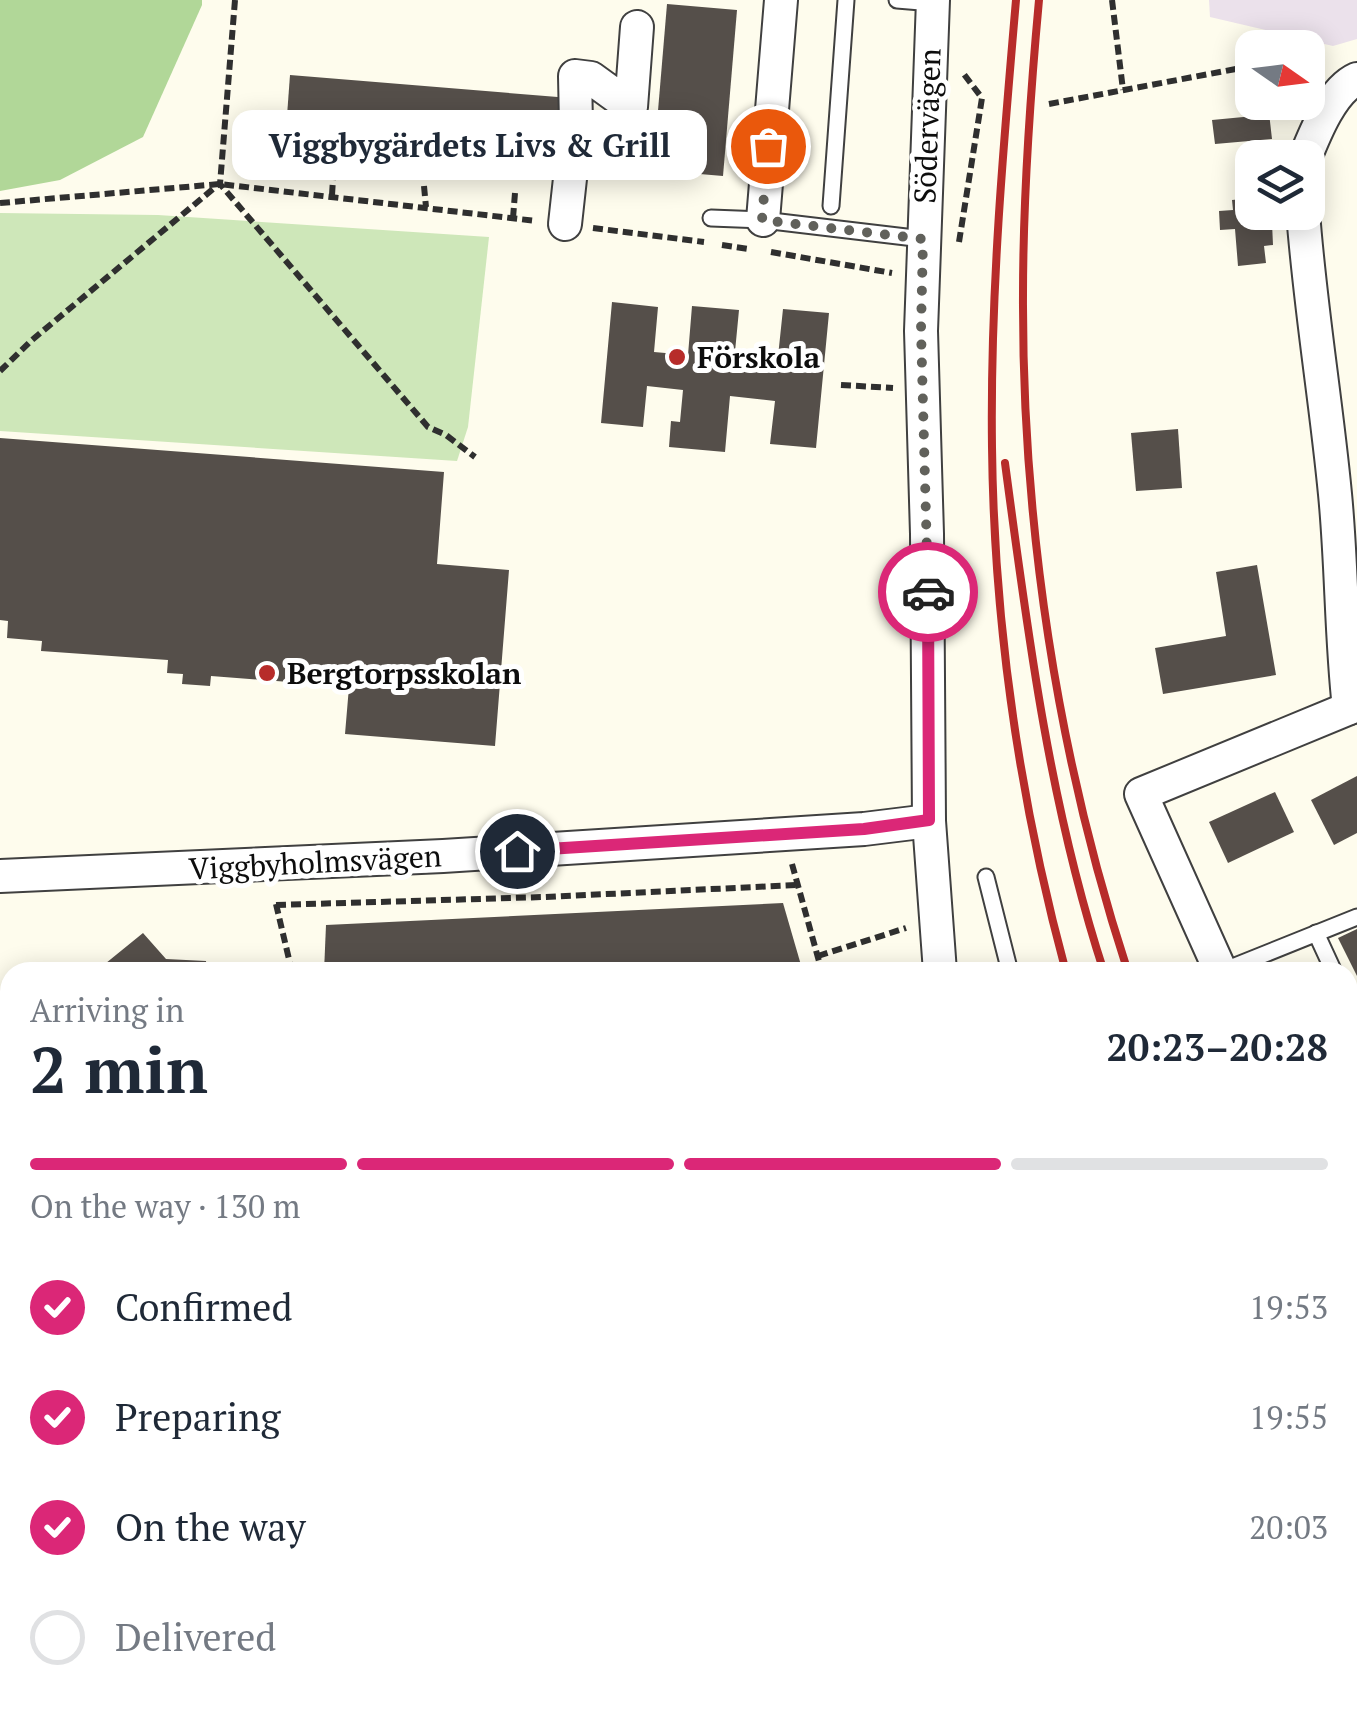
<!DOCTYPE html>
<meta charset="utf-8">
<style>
:root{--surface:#fff;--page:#f2f2f3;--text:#1f2937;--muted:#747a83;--line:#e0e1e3;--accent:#db2777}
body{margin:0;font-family:"PT Serif",serif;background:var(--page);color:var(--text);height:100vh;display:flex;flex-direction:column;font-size:38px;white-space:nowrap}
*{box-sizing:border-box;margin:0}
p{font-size:32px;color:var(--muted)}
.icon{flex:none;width:55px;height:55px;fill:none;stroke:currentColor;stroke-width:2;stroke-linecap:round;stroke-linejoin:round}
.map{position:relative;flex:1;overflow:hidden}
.details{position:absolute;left:0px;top:962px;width:1358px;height:752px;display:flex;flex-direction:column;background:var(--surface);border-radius:30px 30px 0 0;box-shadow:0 5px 25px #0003}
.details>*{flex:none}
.needle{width:65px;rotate:104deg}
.fabs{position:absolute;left:1235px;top:30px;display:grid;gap:20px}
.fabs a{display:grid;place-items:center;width:90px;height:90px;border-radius:20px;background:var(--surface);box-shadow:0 5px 25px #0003;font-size:50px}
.pin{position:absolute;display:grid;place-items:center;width:85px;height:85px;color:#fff;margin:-42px;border:5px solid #fff;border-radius:50%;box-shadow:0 2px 10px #0007}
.courier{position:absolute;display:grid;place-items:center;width:100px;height:100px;margin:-50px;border:8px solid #db2777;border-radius:50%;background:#fff;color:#222;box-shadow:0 2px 12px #0007}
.bubble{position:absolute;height:70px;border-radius:20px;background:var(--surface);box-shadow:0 5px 25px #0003;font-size:32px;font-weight:700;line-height:70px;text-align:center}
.overview em{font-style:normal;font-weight:700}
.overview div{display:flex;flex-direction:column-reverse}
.overview{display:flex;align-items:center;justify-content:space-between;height:170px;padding:0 30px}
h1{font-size:65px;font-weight:700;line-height:75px}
.bar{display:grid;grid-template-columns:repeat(4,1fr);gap:15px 10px;align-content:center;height:120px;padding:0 30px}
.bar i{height:12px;border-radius:8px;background:var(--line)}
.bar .selected{background:var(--accent)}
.bar p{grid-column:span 4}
ol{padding:0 30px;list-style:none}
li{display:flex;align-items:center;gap:30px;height:110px}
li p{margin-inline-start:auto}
li .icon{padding:10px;border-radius:50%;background:var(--accent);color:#fff;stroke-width:4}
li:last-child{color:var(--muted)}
li i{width:55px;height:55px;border:5px solid var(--line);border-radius:50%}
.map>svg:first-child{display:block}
.industrial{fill:#ebe1eb}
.green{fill:#cee7b9}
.forest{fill:#b1d798}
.pitch{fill:#e0efca}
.building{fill:#554f4a}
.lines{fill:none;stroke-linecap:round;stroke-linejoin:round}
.lane-casing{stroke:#404040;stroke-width:19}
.street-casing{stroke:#404040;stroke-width:36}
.path{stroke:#2f2f2f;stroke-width:6;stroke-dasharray:10 5;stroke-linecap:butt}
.lane{stroke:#fff;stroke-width:15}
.street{stroke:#fff;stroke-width:32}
.rail{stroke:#b72c2a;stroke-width:8}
.done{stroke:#61615b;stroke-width:10;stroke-dasharray:0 18}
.route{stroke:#db2777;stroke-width:12}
.poi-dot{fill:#b72c2a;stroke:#fff;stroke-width:4}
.labels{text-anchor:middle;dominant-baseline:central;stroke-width:10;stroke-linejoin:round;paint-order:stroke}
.street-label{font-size:30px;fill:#0d0d0d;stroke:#fff}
.poi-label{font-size:30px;font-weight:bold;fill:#0d0d0d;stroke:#fff;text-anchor:start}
</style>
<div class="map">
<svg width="1357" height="1714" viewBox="0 0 1357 1714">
<rect width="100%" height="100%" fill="#fefced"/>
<polygon class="industrial" points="1209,0 1357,0 1357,39 1333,46 1210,17"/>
<g class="green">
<polygon points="0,213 158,215 489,237 468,427 457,461 0,431"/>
<polygon points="906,1705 1189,1705 1196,1714 897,1714"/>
</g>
<polygon class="forest" points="0,0 202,0 202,5 143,137 60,180 0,191"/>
<polygon class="pitch" points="0,1225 10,1229 10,1386 0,1382"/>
<g class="building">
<polygon points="667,4 737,10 723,176 653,170"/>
<polygon points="290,75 570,98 565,166 285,143"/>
<polygon points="1268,104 1272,139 1215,144 1212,120 1254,116 1254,106"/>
<polygon points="1252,198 1252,212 1261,212 1262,224 1272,223 1273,245 1264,246 1266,263 1238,266 1235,229 1220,230 1219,211 1233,210 1232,200"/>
<polygon points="612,302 658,307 654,352 688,355 692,306 739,310 734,362 777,366 783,309 829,313 816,448 770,444 775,401 730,396 725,452 669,447 671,421 680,422 683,390 647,386 643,427 601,423"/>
<polygon points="1178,429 1182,488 1136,491 1131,433"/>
<polygon points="0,438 444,472 437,564 509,570 495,746 345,734 350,675 290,670 289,682 211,676 210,686 182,684 183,674 167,673 168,660 41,651 42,641 7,638 8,621 0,620"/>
<polygon points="1257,565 1276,675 1163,694 1155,648 1226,636 1216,572"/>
<polygon points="1357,776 1357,833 1334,845 1311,800"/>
<polygon points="1275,792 1294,832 1228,863 1209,822"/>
<polygon points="783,903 803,972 324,972 326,925"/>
<polygon points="1357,929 1357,976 1338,938"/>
<polygon points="143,933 166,959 206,961 207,972 95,972"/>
<polygon points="1348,1046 1357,1064 1357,1083 1348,1087"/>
<polygon points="1348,1382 1357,1400 1357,1433 1348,1414"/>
<polygon points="0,1421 10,1426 10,1470 0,1491"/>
<polygon points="0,1671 10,1675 10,1705 52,1705 47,1714 0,1714"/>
<polygon points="1316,1705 1344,1705 1349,1714 1314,1714 1310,1708"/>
</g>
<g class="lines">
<defs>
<g id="lane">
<polyline points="897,0 933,3"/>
<polyline points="831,206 846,0"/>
<polyline points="711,218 763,220 923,239"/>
<polyline points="986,877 1010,972"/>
<polyline points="1316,933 1334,972"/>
<polyline points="1220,972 1357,917"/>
<polyline points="1348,1001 1357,1021"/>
</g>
<g id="street">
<polyline points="933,0 921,331 927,534 929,821 940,972"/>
<path d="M1305,158C1315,133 1332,90 1357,79"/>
<path d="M1303,212C1310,307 1326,400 1335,494C1342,565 1341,637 1349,708"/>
<polyline points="763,220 781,0"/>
<polyline points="565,224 576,124 575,76 591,78 631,107 637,27"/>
<polyline points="0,876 443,856 864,829 929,821"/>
<polyline points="1221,972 1141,794 1357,705"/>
<polyline points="0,1130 10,1138"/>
<polyline points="1348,1148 1357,1145"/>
<polyline points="1348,1256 1357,1277"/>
<polyline points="822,1705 832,1714"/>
<polyline points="1287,1705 1292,1714"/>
<polyline points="676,1714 687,1705"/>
</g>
</defs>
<use href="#lane" class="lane-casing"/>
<use href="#street" class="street-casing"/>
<g class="path">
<polyline points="235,0 220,184 428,427 446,435 475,457"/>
<polyline points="1112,0 1123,90"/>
<polyline points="1049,104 1252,66"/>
<polyline points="424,186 426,207"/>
<polyline points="332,195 333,179"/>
<polyline points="0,203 220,184 536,221"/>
<polyline points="513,218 515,193"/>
<polyline points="593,228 704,242"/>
<polyline points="959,242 982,98 963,73"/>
<polyline points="722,245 749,249"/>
<polyline points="771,252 892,273"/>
<polyline points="0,371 32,340 219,184"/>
<polyline points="841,385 893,388"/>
<polyline points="792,864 822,972"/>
<polyline points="276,904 292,972"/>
<polyline points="276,905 545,897 797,885"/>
<polyline points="818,956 906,928"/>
<polyline points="1188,1705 1195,1714"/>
<polyline points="1093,1714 1094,1705"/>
</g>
<use href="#lane" class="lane"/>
<use href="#street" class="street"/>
<g class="rail">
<path d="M1016,0C1003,149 990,298 992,447C994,624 1020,802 1066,972"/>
<path d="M1039,0C1030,98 1023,196 1023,295C1022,524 1057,755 1128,972"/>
<path d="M1005,463C1028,636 1050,807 1104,972"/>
<polyline points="1348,1508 1357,1529"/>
<polyline points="1348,1560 1357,1580"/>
<polyline points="1348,1656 1357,1673"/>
</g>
</g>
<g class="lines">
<polyline class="done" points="768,146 762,220 923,239 921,330 928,592"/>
<polyline class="route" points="517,851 864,829 929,820 928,592"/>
</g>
<g class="poi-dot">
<circle cx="677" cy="357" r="10"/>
<circle cx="267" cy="673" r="10"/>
</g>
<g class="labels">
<g class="street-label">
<text transform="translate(927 126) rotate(-88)">Södervägen</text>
<text transform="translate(315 862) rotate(-3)">Viggbyholmsvägen</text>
</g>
<g class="poi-label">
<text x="697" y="357">Förskola</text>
<text x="287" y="673">Bergtorpsskolan</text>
</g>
</g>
</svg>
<div class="fabs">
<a><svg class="needle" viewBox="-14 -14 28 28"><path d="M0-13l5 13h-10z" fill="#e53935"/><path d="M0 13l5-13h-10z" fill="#747a83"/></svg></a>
<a><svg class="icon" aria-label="layers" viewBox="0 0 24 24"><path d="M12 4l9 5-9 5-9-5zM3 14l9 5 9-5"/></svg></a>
</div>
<div class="pin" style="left:768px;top:146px;background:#ea580c"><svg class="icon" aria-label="bag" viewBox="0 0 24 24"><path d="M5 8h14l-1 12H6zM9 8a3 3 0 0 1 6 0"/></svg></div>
<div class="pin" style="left:517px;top:851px;background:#1f2937"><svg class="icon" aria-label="home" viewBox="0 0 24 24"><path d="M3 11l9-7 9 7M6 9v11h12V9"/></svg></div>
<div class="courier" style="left:928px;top:592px"><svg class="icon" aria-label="car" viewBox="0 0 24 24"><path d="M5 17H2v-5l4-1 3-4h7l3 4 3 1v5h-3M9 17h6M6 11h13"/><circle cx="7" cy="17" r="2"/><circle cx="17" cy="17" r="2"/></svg></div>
<div class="bubble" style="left:232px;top:110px;width:475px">Viggbygärdets Livs &amp; Grill</div>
<section class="details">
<div class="overview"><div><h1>2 min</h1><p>Arriving in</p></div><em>20:23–20:28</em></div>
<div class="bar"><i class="selected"></i><i class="selected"></i><i class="selected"></i><i></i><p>On the way · 130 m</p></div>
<ol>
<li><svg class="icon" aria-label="check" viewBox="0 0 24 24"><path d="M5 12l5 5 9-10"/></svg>Confirmed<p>19:53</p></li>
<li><svg class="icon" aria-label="check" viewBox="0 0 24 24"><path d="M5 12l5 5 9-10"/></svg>Preparing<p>19:55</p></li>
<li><svg class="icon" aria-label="check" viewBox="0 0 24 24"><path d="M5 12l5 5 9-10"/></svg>On the way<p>20:03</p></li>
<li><i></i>Delivered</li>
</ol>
</section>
</div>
